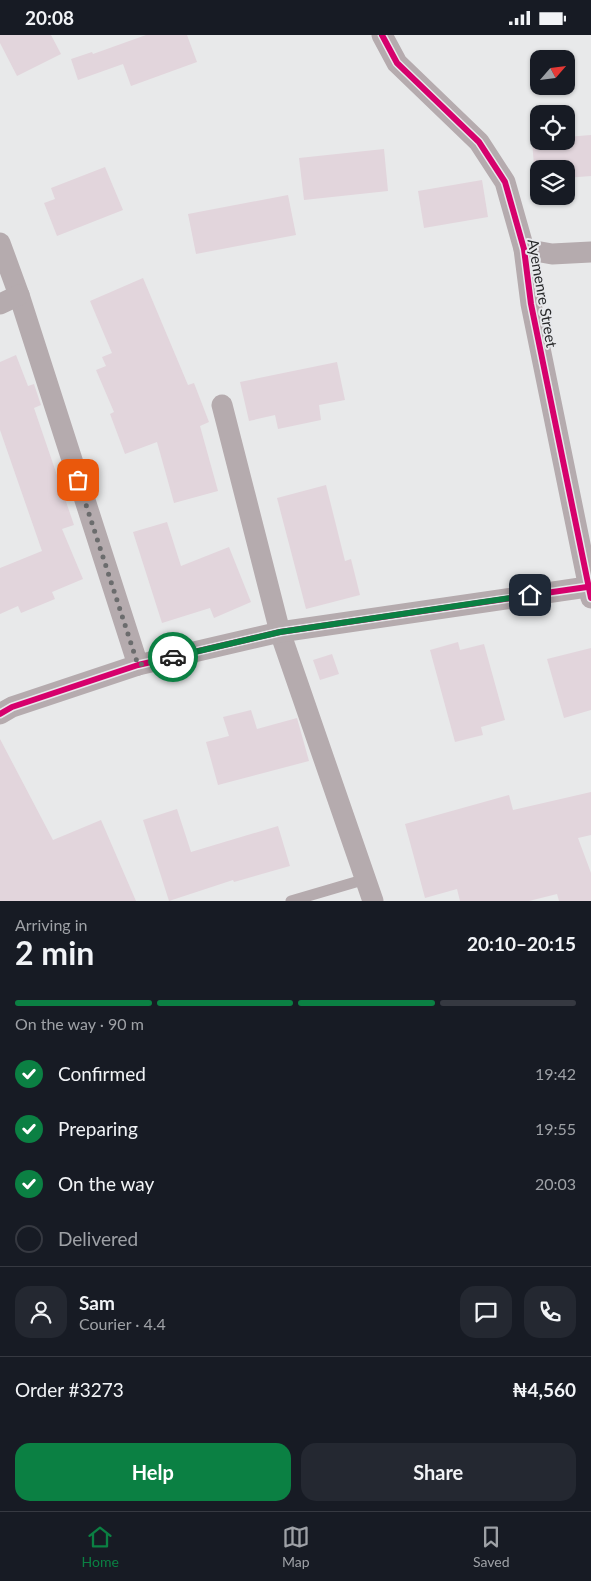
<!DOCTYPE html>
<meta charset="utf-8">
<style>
:root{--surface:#171b24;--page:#242831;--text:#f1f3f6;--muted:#9ea1a6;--line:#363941;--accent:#0b8043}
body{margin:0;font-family:Lato,sans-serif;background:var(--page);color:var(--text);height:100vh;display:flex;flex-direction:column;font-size:19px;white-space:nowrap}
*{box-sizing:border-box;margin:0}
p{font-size:16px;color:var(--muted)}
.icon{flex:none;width:28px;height:28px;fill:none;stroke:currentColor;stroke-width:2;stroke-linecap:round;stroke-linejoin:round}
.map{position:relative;height:866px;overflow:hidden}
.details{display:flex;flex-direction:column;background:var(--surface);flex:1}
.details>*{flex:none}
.needle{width:32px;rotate:62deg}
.controls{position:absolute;left:530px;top:15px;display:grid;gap:10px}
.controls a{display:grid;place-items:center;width:45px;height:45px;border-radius:10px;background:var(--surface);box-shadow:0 1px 4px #0004;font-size:25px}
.pin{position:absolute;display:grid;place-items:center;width:42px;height:42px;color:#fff;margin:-21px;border-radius:10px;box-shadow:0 2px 8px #0006}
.courier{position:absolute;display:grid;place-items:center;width:50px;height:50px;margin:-25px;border:4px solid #0b8043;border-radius:50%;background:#fff;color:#222;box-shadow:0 1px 6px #0007}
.head em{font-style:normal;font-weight:700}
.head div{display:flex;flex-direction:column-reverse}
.head{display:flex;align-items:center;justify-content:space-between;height:85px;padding:0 15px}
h1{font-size:32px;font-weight:700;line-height:38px}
.bar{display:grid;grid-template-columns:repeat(4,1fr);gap:8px 5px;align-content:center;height:60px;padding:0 15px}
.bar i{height:6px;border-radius:4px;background:var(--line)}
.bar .current{background:var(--accent)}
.bar p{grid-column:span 4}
.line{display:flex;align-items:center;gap:12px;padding:0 15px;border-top:1px solid var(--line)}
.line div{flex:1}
.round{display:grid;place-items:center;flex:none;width:52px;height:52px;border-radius:15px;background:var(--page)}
ol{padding:0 15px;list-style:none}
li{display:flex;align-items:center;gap:15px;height:55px}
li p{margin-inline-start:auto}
li .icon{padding:5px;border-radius:50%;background:var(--accent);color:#fff;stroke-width:4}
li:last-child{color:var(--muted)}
li i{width:28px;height:28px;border:2px solid var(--line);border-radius:50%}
.cta{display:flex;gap:10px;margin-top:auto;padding:10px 15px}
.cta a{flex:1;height:58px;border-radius:15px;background:var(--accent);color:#fff;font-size:20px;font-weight:700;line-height:58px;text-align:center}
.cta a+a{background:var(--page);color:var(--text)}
.status{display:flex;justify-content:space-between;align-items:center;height:35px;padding:0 25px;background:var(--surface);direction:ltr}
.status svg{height:14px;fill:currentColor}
.tabs{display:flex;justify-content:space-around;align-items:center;height:70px;border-top:1px solid var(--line);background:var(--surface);font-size:14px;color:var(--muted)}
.tabs a{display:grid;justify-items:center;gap:2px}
.tabs .current{color:var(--accent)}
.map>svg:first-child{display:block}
.building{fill:#e2d5dc}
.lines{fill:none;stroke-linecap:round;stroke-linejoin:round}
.lane{stroke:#b5abae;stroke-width:11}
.street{stroke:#b5abae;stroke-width:21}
.cycleway-casing{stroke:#e7e8eb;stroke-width:9}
.cycleway{stroke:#d6006c;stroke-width:6}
.done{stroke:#6b6c6d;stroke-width:5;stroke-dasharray:0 9}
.route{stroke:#0b8043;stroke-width:6}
.labels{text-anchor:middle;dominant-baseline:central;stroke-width:4;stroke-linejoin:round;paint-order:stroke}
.street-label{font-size:15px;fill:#28292a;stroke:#e7e8eb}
</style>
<div class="status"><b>20:08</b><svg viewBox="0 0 49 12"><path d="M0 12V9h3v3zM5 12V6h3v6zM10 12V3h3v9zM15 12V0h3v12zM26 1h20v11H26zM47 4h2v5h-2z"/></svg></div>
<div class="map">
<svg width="591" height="866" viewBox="0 0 591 866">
<rect width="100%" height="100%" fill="#e8e9ea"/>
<g class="building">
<polygon points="0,0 51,0 61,19 17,41 0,8"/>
<polygon points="146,0 187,0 197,27 131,51 123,29 78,45 71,24 92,17 93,19"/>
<polygon points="591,100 591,141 566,143 566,134 539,134 539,144 535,145 532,104 539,103 539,106 566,106 566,102"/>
<polygon points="384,114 388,156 304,165 299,123"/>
<polygon points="105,132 123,175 57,201 44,168 55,164 51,153"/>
<polygon points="482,145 488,182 424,193 418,156"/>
<polygon points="288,160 296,200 196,219 188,179"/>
<polygon points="143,243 188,350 194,348 209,387 200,391 218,456 174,468 157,407 125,419 110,379 114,377 96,335 106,331 102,322 112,318 90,266"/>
<polygon points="16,320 28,351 34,349 41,370 34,373 74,490 62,494 83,544 52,557 55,564 21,578 18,571 0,579 0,533 42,516 0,395 0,327"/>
<polygon points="337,327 345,365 319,370 321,385 278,394 275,380 249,386 240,347"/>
<polygon points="326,450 345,526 351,524 360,560 306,574 277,463"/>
<polygon points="167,487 181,531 229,512 251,567 214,583 210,573 162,588 133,497"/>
<polygon points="458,607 460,615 484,609 505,685 481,692 483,700 455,707 430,615"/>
<polygon points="591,613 591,675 564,683 547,624"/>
<polygon points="332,619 339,639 320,645 313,625"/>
<polygon points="251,675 257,694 297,683 309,726 218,750 206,707 229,701 223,682"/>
<polygon points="0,704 53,805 101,785 136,866 0,866"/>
<polygon points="591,757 591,800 578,803 591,838 591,866 559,866 557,859 529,866 460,866 457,854 425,863 405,789 509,760 513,775"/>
<polygon points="177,774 191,817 278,791 290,831 234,847 233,845 169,866 143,785"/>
</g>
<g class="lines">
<polyline class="lane" points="291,866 366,844"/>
<g class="street">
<polyline points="382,0 397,28 479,107 505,147 524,214 531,269 591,563"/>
<polyline points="0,208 19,260 138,630"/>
<polyline points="524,214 552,219 591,217"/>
<polyline points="0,269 19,260"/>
<polyline points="222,370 280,597 373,866"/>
<polyline points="0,679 12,672 138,630 280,597 587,552"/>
</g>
<defs>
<g id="cycleway">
<polyline points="382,0 397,28 479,107 505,147 524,214 531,269 591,563"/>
<polyline points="0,679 12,672 138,630 280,597 587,552"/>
</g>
</defs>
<use href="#cycleway" class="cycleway-casing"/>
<use href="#cycleway" class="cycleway"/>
</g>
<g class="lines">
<polyline class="done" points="78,445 138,630 173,622"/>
<polyline class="route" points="173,622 280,597 530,560"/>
</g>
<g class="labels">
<g class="street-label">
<text transform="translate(543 258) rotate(80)">Ayemenre Street</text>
</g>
</g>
</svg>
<div class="controls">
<a><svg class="needle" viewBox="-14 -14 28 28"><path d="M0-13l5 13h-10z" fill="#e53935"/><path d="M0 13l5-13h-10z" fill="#9ea1a6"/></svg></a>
<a><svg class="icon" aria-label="locate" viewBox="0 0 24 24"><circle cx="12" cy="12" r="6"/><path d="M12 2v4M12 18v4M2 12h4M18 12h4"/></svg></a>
<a><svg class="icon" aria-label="layers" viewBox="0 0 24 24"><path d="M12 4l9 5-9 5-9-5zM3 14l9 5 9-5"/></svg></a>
</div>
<div class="pin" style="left:78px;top:445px;background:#ea580c"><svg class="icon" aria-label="bag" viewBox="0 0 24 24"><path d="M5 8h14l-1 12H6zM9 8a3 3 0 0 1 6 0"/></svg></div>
<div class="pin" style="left:530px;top:560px;background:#1f2937"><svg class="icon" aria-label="home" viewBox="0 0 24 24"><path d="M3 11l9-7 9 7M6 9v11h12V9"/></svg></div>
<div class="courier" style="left:173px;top:622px"><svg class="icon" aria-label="car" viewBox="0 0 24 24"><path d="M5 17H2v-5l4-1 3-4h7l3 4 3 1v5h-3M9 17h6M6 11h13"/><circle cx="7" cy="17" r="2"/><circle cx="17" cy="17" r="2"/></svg></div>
</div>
<section class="details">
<div class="head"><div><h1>2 min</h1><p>Arriving in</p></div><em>20:10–20:15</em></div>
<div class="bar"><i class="current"></i><i class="current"></i><i class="current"></i><i></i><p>On the way · 90 m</p></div>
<ol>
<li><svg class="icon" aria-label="check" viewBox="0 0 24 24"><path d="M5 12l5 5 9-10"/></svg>Confirmed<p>19:42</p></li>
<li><svg class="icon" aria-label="check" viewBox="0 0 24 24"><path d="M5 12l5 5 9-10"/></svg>Preparing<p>19:55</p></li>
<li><svg class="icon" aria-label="check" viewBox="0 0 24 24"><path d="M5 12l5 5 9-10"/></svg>On the way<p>20:03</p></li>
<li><i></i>Delivered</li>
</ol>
<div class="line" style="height:90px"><a class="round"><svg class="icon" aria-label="person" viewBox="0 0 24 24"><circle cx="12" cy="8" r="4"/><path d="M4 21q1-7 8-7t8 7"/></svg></a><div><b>Sam</b><p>Courier · 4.4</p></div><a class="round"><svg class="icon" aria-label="chat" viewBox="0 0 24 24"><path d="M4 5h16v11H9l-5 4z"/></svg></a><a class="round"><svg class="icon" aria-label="phone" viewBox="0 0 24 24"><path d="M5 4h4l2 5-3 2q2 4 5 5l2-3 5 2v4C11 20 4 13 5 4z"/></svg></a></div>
<div class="line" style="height:65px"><div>Order #3273</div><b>₦4,560</b></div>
<div class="cta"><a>Help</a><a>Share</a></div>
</section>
<nav class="tabs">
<a class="current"><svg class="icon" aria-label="home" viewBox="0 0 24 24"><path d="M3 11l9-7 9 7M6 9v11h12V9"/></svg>Home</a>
<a><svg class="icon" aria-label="map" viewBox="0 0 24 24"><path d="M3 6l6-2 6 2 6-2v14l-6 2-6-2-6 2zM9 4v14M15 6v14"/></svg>Map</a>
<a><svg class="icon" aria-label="saved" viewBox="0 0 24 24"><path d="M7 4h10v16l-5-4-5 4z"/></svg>Saved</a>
</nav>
